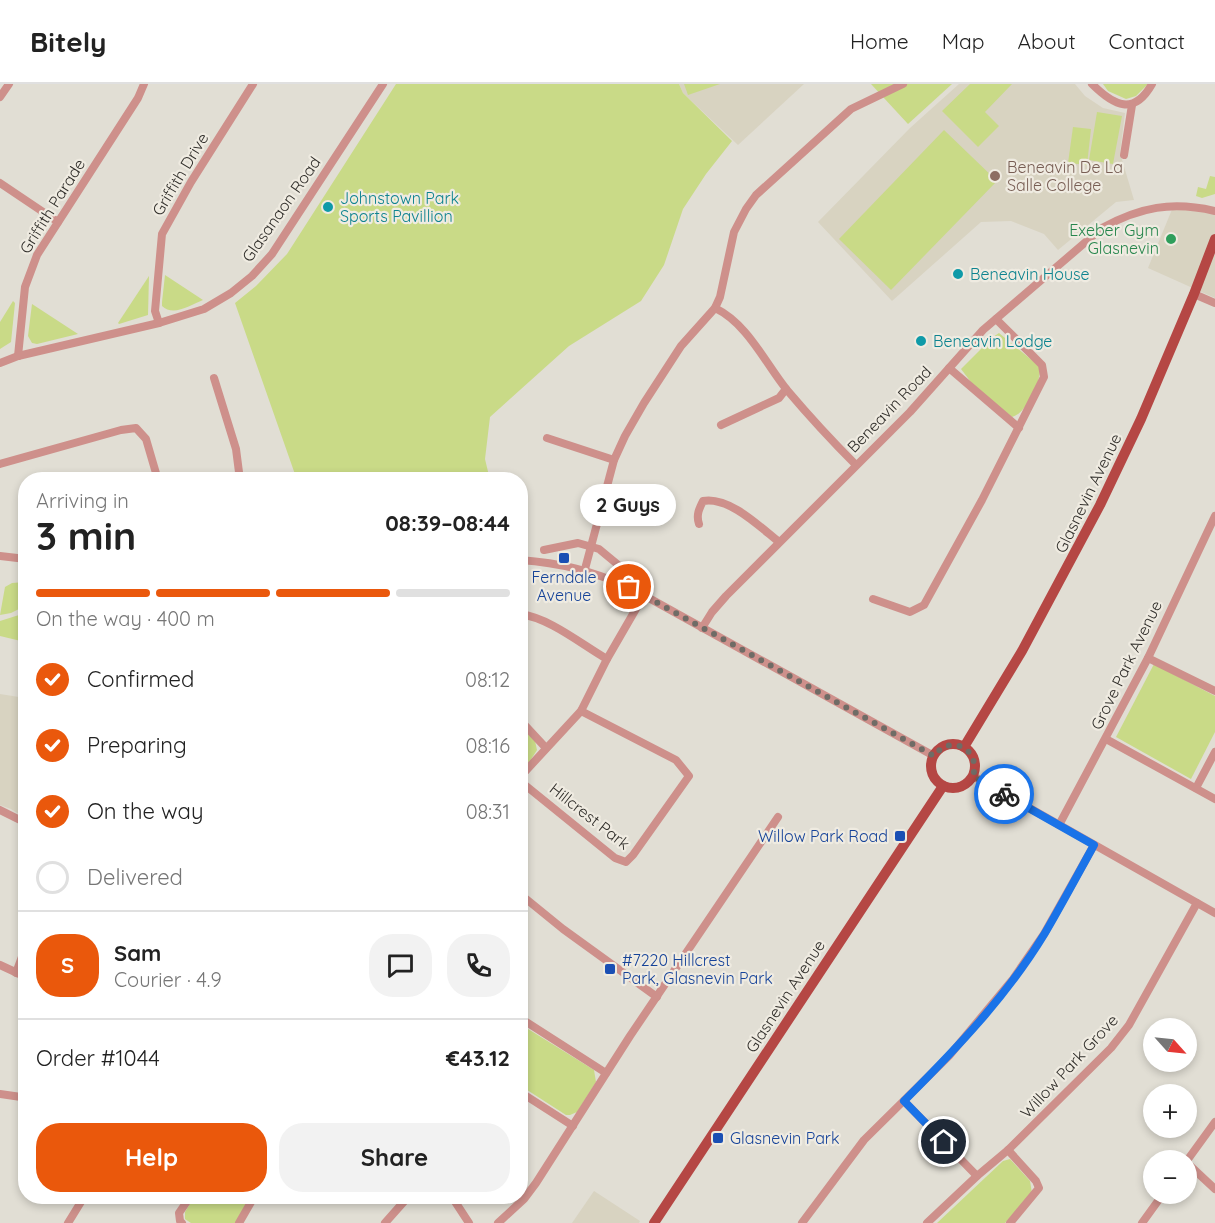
<!DOCTYPE html>
<meta charset="utf-8">
<style>
:root{--surface:#fff;--page:#f2f2f2;--text:#222;--muted:#767676;--line:#e0e0e0;--accent:#ea580c}
body{margin:0;font-family:Quicksand,sans-serif;background:var(--page);color:var(--text);height:100vh;display:flex;flex-direction:column;font-size:22px;white-space:nowrap}
*{box-sizing:border-box;margin:0}
p{font-size:20px;color:var(--muted)}
.icon{flex:none;width:33px;height:33px;fill:none;stroke:currentColor;stroke-width:2;stroke-linecap:round;stroke-linejoin:round}
.map{position:relative;flex:1;overflow:hidden}
.drawer{position:absolute;left:18px;top:388px;width:510px;height:732px;display:flex;flex-direction:column;background:var(--surface);border-radius:24px;box-shadow:0 3px 9px #0003}
.drawer>*{flex:none}
.needle{width:39px;rotate:117deg}
.controls{position:absolute;left:1143px;top:934px;display:grid;gap:12px}
.controls a{display:grid;place-items:center;width:54px;height:54px;border-radius:50%;background:var(--surface);box-shadow:0 3px 9px #0003;font-size:30px}
.pin{position:absolute;display:grid;place-items:center;width:51px;height:51px;color:#fff;margin:-26px;border:3px solid #fff;border-radius:50%;box-shadow:0 2px 6px #0007}
.courier{position:absolute;display:grid;place-items:center;width:60px;height:60px;margin:-30px;border:4px solid #1a73e8;border-radius:50%;background:#fff;color:#222;box-shadow:0 2px 8px #0007}
.bubble{position:absolute;height:42px;border-radius:21px;background:var(--surface);box-shadow:0 3px 9px #0003;font-size:20px;font-weight:700;line-height:42px;text-align:center}
.summary em{font-style:normal;font-weight:700}
.summary div{display:flex;flex-direction:column-reverse}
.summary{display:flex;align-items:center;justify-content:space-between;height:102px;padding:0 18px}
h1{font-size:39px;font-weight:700;line-height:45px}
.bar{display:grid;grid-template-columns:repeat(4,1fr);gap:9px 6px;align-content:center;height:72px;padding:0 18px}
.bar i{height:8px;border-radius:4px;background:var(--line)}
.bar .current{background:var(--accent)}
.bar p{grid-column:span 4}
.line{display:flex;align-items:center;gap:15px;padding:0 18px;border-top:2px solid var(--line)}
.line div{flex:1}
.round{display:grid;place-items:center;flex:none;width:63px;height:63px;border-radius:24px;background:var(--page)}
ol{padding:0 18px;list-style:none}
li{display:flex;align-items:center;gap:18px;height:66px}
li p{margin-inline-start:auto}
li .icon{padding:6px;border-radius:50%;background:var(--accent);color:#fff;stroke-width:4}
li:last-child{color:var(--muted)}
li i{width:33px;height:33px;border:3px solid var(--line);border-radius:50%}
.primary-button{display:flex;gap:12px;margin-top:auto;padding:12px 18px}
.primary-button a{flex:1;height:69px;border-radius:24px;background:var(--accent);color:#fff;font-size:24px;font-weight:700;line-height:69px;text-align:center}
.primary-button a+a{background:var(--page);color:var(--text)}
header{display:flex;align-items:center;gap:36px;box-sizing:border-box;height:84px;padding:0 30px;background:var(--surface);border-bottom:2px solid var(--line)}
header strong{font-size:28px}
nav{display:flex;gap:33px;margin-inline-start:auto;font-size:21px}
.map>svg:first-child{display:block}
.built{fill:#d8d3c1}
.green{fill:#c9da87}
.lines{fill:none;stroke-linecap:round;stroke-linejoin:round}
.minor{stroke:#ce908b;stroke-width:8}
.major{stroke:#b54744;stroke-width:10}
.done{stroke:#6f6c66;stroke-width:6;stroke-dasharray:0 10.8}
.route{stroke:#1a73e8;stroke-width:8}
.education-dot{fill:#8d6e63;stroke:#efebe1;stroke-width:2}
.culture-dot{fill:#0f9aa8;stroke:#efebe1;stroke-width:2}
.leisure-dot{fill:#2e9e5b;stroke:#efebe1;stroke-width:2}
.transit-dot{fill:#1a4fb4;stroke:#efebe1;stroke-width:2}
.labels{text-anchor:middle;dominant-baseline:central;stroke-width:4.5;stroke-linejoin:round;paint-order:stroke}
.education-label{font-size:16px;fill:#785e54;stroke:#efebe1;text-anchor:start}
.street-label{font-size:16px;fill:#312f2b;stroke:#efebe1}
.culture-label{font-size:16px;fill:#0d838f;stroke:#efebe1;text-anchor:start}
.leisure-label{font-size:16px;fill:#27864d;stroke:#efebe1;text-anchor:end}
.transit-label{font-size:16px;fill:#164399;stroke:#efebe1;text-anchor:start}
</style>
<header>
<strong>Bitely</strong>
<nav><a>Home</a><a>Map</a><a>About</a><a>Contact</a></nav>
</header>
<div class="map">
<svg width="1215" height="1139" viewBox="0 0 1215 1139">
<rect width="100%" height="100%" fill="#e1ded4"/>
<g class="built">
<polygon points="679,0 804,0 738,61 683,9"/>
<polygon points="959,0 1075,0 1085,12 1103,24 1125,29 1120,69 1134,116 1116,118 1058,166 1044,150 1011,137 981,138 892,217 818,138 910,44"/>
<polygon points="1173,123 1215,128 1215,214 1148,184"/>
<polygon points="0,610 25,614 25,734 11,725 0,721"/>
<polygon points="594,1107 640,1137 639,1139 572,1139"/>
</g>
<g class="green">
<polygon points="396,0 679,0 683,9 732,57 706,90 683,125 664,181 641,217 569,262 490,333 485,375 490,396 297,396 235,219 256,202 287,170"/>
<polygon points="684,0 720,0 688,11"/>
<polygon points="871,0 952,0 908,40"/>
<polygon points="970,0 1012,0 985,28 999,42 978,63 942,27"/>
<polygon points="1103,0 1148,0 1136,12 1126,15 1108,7"/>
<polygon points="1097,28 1122,32 1113,80 1089,76"/>
<polygon points="1073,43 1091,45 1087,81 1068,79"/>
<polygon points="944,46 997,97 891,206 839,155"/>
<polygon points="1210,92 1215,93 1215,110 1202,114 1196,112 1198,103 1206,105"/>
<path d="M165,191L203,216C191,221 173,233 162,222V218Z"/>
<polygon points="149,192 148,231 119,240 118,239"/>
<polygon points="13,217 15,219 11,258 0,265 0,238"/>
<polygon points="32,220 78,250 37,260 32,259 28,252"/>
<path d="M999,249L1040,283C1041,298 1027,329 1012,333L974,302L961,285L993,253Z"/>
<polygon points="25,498 25,517 20,517 21,524 11,529 0,531 5,503 12,499"/>
<polygon points="19,531 25,547 25,558 0,552 0,537"/>
<polygon points="1154,580 1215,612 1215,648 1191,695 1116,653"/>
<polygon points="521,642 535,657 537,666 521,691"/>
<polygon points="520,940 594,986 596,998 577,1028 570,1031 566,1031 521,1002"/>
<polygon points="1010,1075 1030,1097 1032,1109 1005,1139 937,1139 1003,1077"/>
<polygon points="194,1113 252,1113 236,1139 191,1139 185,1135 185,1128"/>
</g>
<g class="lines">
<g class="minor">
<path d="M1092,0C1114,22 1134,32 1152,0"/>
<polyline points="0,13 9,0"/>
<polyline points="1124,71 1132,21"/>
<polyline points="0,99 58,138"/>
<polyline points="1194,210 1215,219"/>
<path d="M715,224C748,240 765,279 787,306C809,332 832,357 856,381"/>
<polyline points="159,239 155,227 162,150 191,98 253,0"/>
<polyline points="18,272 25,203 37,171 138,14 144,0"/>
<polyline points="0,279 18,272 159,239 204,225 231,209 252,192 272,170 383,0"/>
<polyline points="949,284 1019,344"/>
<polyline points="214,294 236,365 240,396"/>
<polyline points="721,341 779,314 786,305"/>
<polyline points="547,354 614,376"/>
<polyline points="0,380 121,346 136,344 146,355 158,396"/>
<path d="M699,440C696,431 699,425 703,417C729,412 760,443 779,458"/>
<polyline points="544,466 578,459 599,465 628,489"/>
<polyline points="0,472 26,475"/>
<path d="M520,476C562,479 591,487 629,503L934,672"/>
<polyline points="585,485 614,376 625,352 644,319 681,262 715,224 720,213 734,148 746,125 756,111 851,25 903,0"/>
<polyline points="873,515 910,528 924,521 982,416 1044,293 1042,281 996,235"/>
<path d="M520,530C550,534 581,560 607,575"/>
<path d="M702,544L712,528L726,512L910,328L983,246L1102,144C1140,123 1172,117 1215,127"/>
<polyline points="1148,574 1215,607"/>
<polyline points="520,636 546,664"/>
<polyline points="1106,655 1215,715"/>
<polyline points="973,692 1215,829"/>
<polyline points="520,693 581,627 607,575 644,511"/>
<polyline points="520,697 615,774 626,778 633,771 689,692 676,676 581,627"/>
<polyline points="1196,704 1215,668"/>
<polyline points="0,726 26,739"/>
<polyline points="1059,741 1148,574 1215,432"/>
<polyline points="520,810 563,845 657,913"/>
<polyline points="0,881 26,893"/>
<polyline points="16,889 26,862"/>
<polyline points="520,934 606,989"/>
<polyline points="520,1008 573,1042"/>
<polyline points="0,1010 21,1013 26,1015"/>
<polyline points="904,1017 977,1092"/>
<polyline points="1008,1066 1036,1097 1039,1104 1010,1139"/>
<polyline points="1186,1078 1215,1038"/>
<polyline points="1186,1078 1215,1105"/>
<polyline points="452,1113 469,1139"/>
<polyline points="68,1139 84,1113"/>
<polyline points="182,1139 180,1137 179,1129 190,1113"/>
<polyline points="239,1139 254,1113"/>
<polyline points="385,1139 408,1113"/>
<polyline points="498,1139 524,1115 536,1099 630,952 778,733"/>
<polyline points="802,1139 864,1056 949,972 1013,895 1044,850 1094,761"/>
<polyline points="927,1139 977,1092 1008,1066 1111,964 1129,941 1197,819"/>
<polyline points="1142,1139 1163,1110"/>
</g>
<g class="major">
<circle cx="953" cy="682" r="22"/>
<polyline points="964,663 1022,567 1100,421 1141,335 1194,210 1215,155"/>
<polyline points="654,1139 943,702"/>
</g>
</g>
<g class="lines">
<path class="done" d="M629,503L934,672C951,649 981,665 973,692L1004,710"/>
<path class="route" d="M944,1058L904,1017C955,966 1007,912 1045,849C1062,820 1078,790 1094,761L1004,710"/>
</g>
<circle class="education-dot" cx="995" cy="92" r="6"/>
<g class="culture-dot">
<circle cx="328" cy="123" r="6"/>
<circle cx="958" cy="190" r="6"/>
<circle cx="921" cy="257" r="6"/>
</g>
<circle class="leisure-dot" cx="1171" cy="155" r="6"/>
<g class="transit-dot">
<rect x="558" y="468" width="12" height="12" rx="3"/>
<rect x="894" y="746" width="12" height="12" rx="3"/>
<rect x="604" y="879" width="12" height="12" rx="3"/>
<rect x="712" y="1048" width="12" height="12" rx="3"/>
</g>
<g class="labels">
<g class="education-label">
<text x="1007" y="83">Beneavin De La<tspan x="1007" dy="18">Salle College</tspan></text>
</g>
<g class="street-label">
<text transform="translate(180 90) rotate(-59)">Griffith Drive</text>
<text transform="translate(52 122) rotate(-58)">Griffith Parade</text>
<text transform="translate(281 125) rotate(-55)">Glasanaon Road</text>
<text transform="translate(889 325) rotate(-46)">Beneavin Road</text>
<text transform="translate(1088 409) rotate(-64)">Glasnevin Avenue</text>
<text transform="translate(1126 581) rotate(-64)">Grove Park Avenue</text>
<text transform="translate(590 732) rotate(38)">Hillcrest Park</text>
<text transform="translate(785 912) rotate(-57)">Glasnevin Avenue</text>
<text transform="translate(1069 982) rotate(-47)">Willow Park Grove</text>
</g>
<g class="culture-label">
<text x="340" y="114">Johnstown Park<tspan x="340" dy="18">Sports Pavillion</tspan></text>
<text x="970" y="190">Beneavin House</text>
<text x="933" y="257">Beneavin Lodge</text>
</g>
<g class="leisure-label">
<text x="1159" y="146">Exeber Gym<tspan x="1159" dy="18">Glasnevin</tspan></text>
</g>
<g class="transit-label">
<text x="564" y="493" text-anchor="middle">Ferndale<tspan x="564" dy="18">Avenue</tspan></text>
<text x="888" y="752" text-anchor="end">Willow Park Road</text>
<text x="622" y="876">#7220 Hillcrest<tspan x="622" dy="18">Park, Glasnevin Park</tspan></text>
<text x="730" y="1054">Glasnevin Park</text>
</g>
</g>
</svg>
<div class="controls">
<a><svg class="needle" viewBox="-14 -14 28 28"><path d="M0-13l5 13h-10z" fill="#e53935"/><path d="M0 13l5-13h-10z" fill="#767676"/></svg></a>
<a>+</a>
<a>−</a>
</div>
<div class="pin" style="left:629px;top:503px;background:#ea580c"><svg class="icon" aria-label="bag" viewBox="0 0 24 24"><path d="M5 8h14l-1 12H6zM9 8a3 3 0 0 1 6 0"/></svg></div>
<div class="pin" style="left:944px;top:1058px;background:#1f2937"><svg class="icon" aria-label="home" viewBox="0 0 24 24"><path d="M3 11l9-7 9 7M6 9v11h12V9"/></svg></div>
<div class="courier" style="left:1004px;top:710px"><svg class="icon" aria-label="bike" viewBox="0 0 24 24"><circle cx="6" cy="16" r="4"/><circle cx="18" cy="16" r="4"/><path d="M6 16l4-8h5l3 8M10 8l3 8H6M13 5h3"/></svg></div>
<div class="bubble" style="left:580px;top:400px;width:96px">2 Guys</div>
<section class="drawer">
<div class="summary"><div><h1>3 min</h1><p>Arriving in</p></div><em>08:39–08:44</em></div>
<div class="bar"><i class="current"></i><i class="current"></i><i class="current"></i><i></i><p>On the way · 400 m</p></div>
<ol>
<li><svg class="icon" aria-label="check" viewBox="0 0 24 24"><path d="M5 12l5 5 9-10"/></svg>Confirmed<p>08:12</p></li>
<li><svg class="icon" aria-label="check" viewBox="0 0 24 24"><path d="M5 12l5 5 9-10"/></svg>Preparing<p>08:16</p></li>
<li><svg class="icon" aria-label="check" viewBox="0 0 24 24"><path d="M5 12l5 5 9-10"/></svg>On the way<p>08:31</p></li>
<li><i></i>Delivered</li>
</ol>
<div class="line" style="height:108px"><b class="round" style="background:var(--accent);color:#fff">S</b><div><b>Sam</b><p>Courier · 4.9</p></div><a class="round"><svg class="icon" aria-label="chat" viewBox="0 0 24 24"><path d="M4 5h16v11H9l-5 4z"/></svg></a><a class="round"><svg class="icon" aria-label="phone" viewBox="0 0 24 24"><path d="M5 4h4l2 5-3 2q2 4 5 5l2-3 5 2v4C11 20 4 13 5 4z"/></svg></a></div>
<div class="line" style="height:78px"><div>Order #1044</div><b>€43.12</b></div>
<div class="primary-button"><a>Help</a><a>Share</a></div>
</section>
</div>
